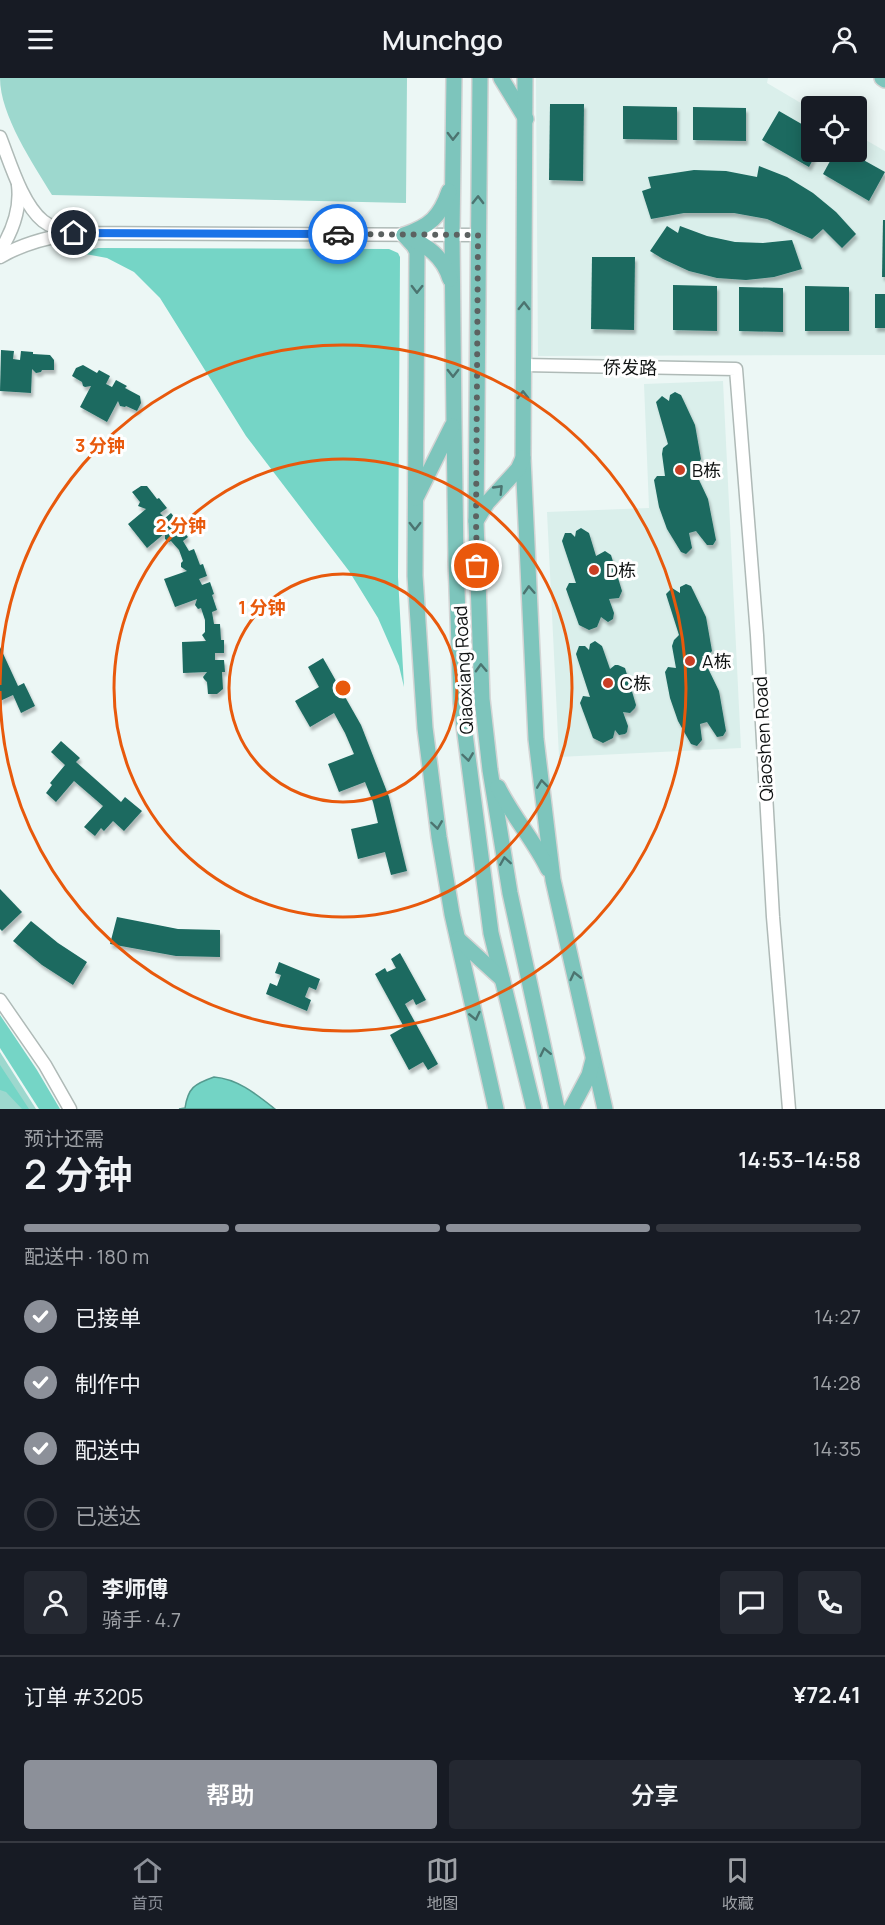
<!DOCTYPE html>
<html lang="zh">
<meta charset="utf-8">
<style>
:root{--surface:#171b24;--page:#242831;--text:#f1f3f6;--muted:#9ea1a6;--line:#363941;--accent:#8c9099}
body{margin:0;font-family:Manrope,"Noto Sans SC",sans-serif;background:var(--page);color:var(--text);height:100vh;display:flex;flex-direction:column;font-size:22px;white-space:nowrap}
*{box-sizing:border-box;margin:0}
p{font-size:20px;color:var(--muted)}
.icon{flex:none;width:33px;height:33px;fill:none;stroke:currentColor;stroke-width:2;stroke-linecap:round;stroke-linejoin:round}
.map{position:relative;height:1031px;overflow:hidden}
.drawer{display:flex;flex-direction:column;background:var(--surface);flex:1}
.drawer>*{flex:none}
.tools{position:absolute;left:801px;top:18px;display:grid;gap:12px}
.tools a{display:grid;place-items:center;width:66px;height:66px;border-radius:6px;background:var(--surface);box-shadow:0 3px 15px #0003;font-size:30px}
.pin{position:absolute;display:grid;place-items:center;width:51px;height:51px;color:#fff;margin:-26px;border:3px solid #fff;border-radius:50%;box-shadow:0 2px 6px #0007}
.courier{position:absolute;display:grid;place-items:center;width:60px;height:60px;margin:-30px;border:4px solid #1a73e8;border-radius:50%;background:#fff;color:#222;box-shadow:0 2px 8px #0007}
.headline em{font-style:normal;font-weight:600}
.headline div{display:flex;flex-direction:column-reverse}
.headline{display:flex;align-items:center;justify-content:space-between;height:102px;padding:0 24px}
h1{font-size:39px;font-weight:600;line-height:45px}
.bar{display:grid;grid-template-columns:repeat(4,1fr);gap:9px 6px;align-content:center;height:72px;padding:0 24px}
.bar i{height:8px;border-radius:4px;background:var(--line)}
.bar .current{background:var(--accent)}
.bar p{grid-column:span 4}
.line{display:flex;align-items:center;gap:15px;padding:0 24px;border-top:2px solid var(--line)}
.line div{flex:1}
.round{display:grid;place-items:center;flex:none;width:63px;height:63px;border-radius:6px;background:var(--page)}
ol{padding:0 24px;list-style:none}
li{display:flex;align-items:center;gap:18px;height:66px}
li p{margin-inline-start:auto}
li .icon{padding:6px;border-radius:50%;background:var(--accent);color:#fff;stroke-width:4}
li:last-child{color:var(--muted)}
li i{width:33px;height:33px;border:3px solid var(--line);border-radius:50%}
.action{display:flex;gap:12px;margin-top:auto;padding:12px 24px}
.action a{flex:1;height:69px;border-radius:6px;background:var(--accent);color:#fff;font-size:24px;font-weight:600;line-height:69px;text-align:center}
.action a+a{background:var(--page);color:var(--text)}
header{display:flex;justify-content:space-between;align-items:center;height:78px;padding:0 24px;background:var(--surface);font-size:27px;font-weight:600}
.dock{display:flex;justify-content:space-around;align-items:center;height:84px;border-top:2px solid var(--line);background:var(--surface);font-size:16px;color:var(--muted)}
.dock a{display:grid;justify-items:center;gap:3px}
.dock .current{color:var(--accent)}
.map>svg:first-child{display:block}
.built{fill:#daefeb}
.green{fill:#9dd8ce}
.forest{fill:#75d5c6}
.water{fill:#73d4c5;stroke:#559a8f;stroke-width:1.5}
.building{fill:#1b6a60;filter:url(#shadow)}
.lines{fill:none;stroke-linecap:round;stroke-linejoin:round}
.minor-casing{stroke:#afbab7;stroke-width:15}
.major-casing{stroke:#d4d4d4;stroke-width:18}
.minor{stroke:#fff;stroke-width:12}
.major{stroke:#7dc5bc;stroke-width:15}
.oneway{stroke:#4c7470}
.done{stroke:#5c6261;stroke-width:6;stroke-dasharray:0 10.8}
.route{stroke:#1a73e8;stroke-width:8}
.ring{fill:none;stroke:#e8590c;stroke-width:3}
.poi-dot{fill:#c93e24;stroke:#fff;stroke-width:2}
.labels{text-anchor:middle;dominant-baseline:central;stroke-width:6;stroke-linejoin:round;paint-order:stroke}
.street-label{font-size:18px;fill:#0f1212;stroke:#fff}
.poi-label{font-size:18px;fill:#0f1212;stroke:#fff;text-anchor:start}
.centre{fill:#e8590c;stroke:#fff;stroke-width:3}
.ring-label{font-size:18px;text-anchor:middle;font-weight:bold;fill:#e8590c;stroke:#fff;stroke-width:6;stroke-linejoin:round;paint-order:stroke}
</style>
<header><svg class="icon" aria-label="menu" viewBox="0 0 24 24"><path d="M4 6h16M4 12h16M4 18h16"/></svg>Munchgo<svg class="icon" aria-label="person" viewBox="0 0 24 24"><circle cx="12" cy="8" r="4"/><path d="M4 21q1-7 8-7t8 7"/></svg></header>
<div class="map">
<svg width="885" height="1031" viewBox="0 0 885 1031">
<defs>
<filter id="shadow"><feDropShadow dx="2" dy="4" stdDeviation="1.5" flood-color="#0004"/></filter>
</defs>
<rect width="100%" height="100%" fill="#ecf7f5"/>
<g class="built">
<polygon points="536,0 768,0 767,5 811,31 812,74 856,74 857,57 885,73 885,277 538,278"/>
<polygon points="723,303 741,670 559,679 547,434 649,430 644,306"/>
</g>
<g class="green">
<path d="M0,0H407L406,125L52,117C33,86 0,37 0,0Z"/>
<polygon points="0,974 36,1031 0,1031"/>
</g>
<g class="forest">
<polygon points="98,170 389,171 398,175 400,179 398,499 404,609 399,588 378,540 349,493 246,358 160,220 134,194 107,180 80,175"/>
<polygon points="0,937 37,992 60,1031 39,1031 0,970"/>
<polygon points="0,987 29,1031 22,1031 6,1014 0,1012"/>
</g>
<path class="water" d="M214,999C238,1001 256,1016 275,1031H179L185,1030C188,1010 194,1006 214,999Z"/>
<g class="building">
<polygon points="550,26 584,26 583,103 549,102"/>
<polygon points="623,28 677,29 677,62 623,61"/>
<polygon points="693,29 746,30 746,63 693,62"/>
<polygon points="779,33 812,52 812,74 817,74 809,89 762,62"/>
<polygon points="835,74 849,74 885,94 869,123 823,96"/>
<polygon points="759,88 787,99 813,115 836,134 856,156 842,170 823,151 812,161 767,141 734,135 684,135 651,141 642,113 651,110 648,99 694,92 726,93 757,99"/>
<polygon points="883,142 885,142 885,199 882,199"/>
<polygon points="667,148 678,155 680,148 707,158 735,164 763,165 792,162 802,191 774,199 746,202 717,200 689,193 663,181 650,173"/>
<polygon points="592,179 635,179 634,252 591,251"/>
<polygon points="673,207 717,208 717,253 673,252"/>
<polygon points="805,208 849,209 849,253 805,253"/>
<polygon points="739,209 783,210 783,254 739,253"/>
<rect x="875" y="216" width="10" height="34"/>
<polygon points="1,272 14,273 13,281 20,282 21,273 33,274 33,276 50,277 54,282 54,292 42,292 41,294 36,295 32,291 31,315 0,313"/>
<polygon points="83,287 97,295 99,292 110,298 106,306 112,309 116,302 127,308 125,310 140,318 141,325 137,333 126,328 125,329 120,328 118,323 107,344 80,329 91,308 85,309 83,308 82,304 72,298 76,290"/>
<polygon points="675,314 681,317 695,347 701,381 698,386 692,387 708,421 716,462 713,467 707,467 696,453 689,455 692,470 686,476 681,474 667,451 659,429 654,402 657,398 665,398 662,376 663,370 668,366 656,324 662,318 669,323 670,317"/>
<polygon points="141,408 147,408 157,421 159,420 167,430 160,435 165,440 171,435 179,445 177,446 188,459 183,463 189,473 194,471 200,487 203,486 207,498 199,501 202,507 210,504 214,516 212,517 217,532 212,534 214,546 220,546 221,562 224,562 224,575 215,575 215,582 224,582 225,594 222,594 223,611 217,616 208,616 207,604 204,601 203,599 207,594 183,595 182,564 206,563 202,557 205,554 205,542 201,530 198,531 195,527 197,521 175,529 164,501 187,493 181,489 181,485 183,483 179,472 171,463 169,464 165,461 165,455 147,470 128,446 146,431 138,428 140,424 132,414"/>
<polygon points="581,450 589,455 596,478 605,473 611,477 622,513 619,520 609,521 614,535 613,541 608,544 601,539 597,549 589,552 579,547 566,511 569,505 576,505 562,463 565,455 571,455 575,459 576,453"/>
<polygon points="686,506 691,508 706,539 712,573 708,578 702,578 719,613 726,653 723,658 717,659 707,644 700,646 702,662 697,668 691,666 678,643 670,620 665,594 668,589 676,590 672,568 674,562 679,557 666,516 672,510 680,515 680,509"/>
<polygon points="595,563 602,568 610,591 615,587 618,587 625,590 636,627 635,630 630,635 623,634 628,648 627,654 625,656 619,657 615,652 613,660 603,665 593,660 580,625 583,618 590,619 576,576 579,568 585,568 589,572 590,566"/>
<polygon points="0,569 18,608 24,605 35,628 21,635 13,617 0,623"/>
<polygon points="323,580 361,647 389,719 407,793 391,797 385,774 358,781 351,751 378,745 373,724 365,704 339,714 328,686 354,676 345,655 334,635 310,649 295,623 319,609 308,589"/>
<polygon points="61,663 80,680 76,684 121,724 125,719 142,733 124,753 113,743 104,753 101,750 95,758 84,749 103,728 74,703 56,724 46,715 52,707 50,705 65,687 51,674"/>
<polygon points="0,811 22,834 2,853 0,851"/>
<polygon points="117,839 178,851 220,852 220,879 176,878 110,866"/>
<polygon points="31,843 58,865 87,884 73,907 42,887 13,863"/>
<polygon points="400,875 426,922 416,927 413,921 405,926 438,986 428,992 423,984 409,992 390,957 404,949 375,896 385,890 387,894 396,890 391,881"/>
<polygon points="279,884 320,901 316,912 309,909 305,919 311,922 307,933 266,916 270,905 277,908 281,897 275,895"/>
</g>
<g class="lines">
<defs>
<g id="minor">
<path d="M0,59C10,84 22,126 43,143C52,150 63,153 74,155L478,157"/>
<path d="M0,173C12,154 21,131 18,107"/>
<path d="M0,179C22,166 45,160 69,156"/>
<polyline points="523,287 736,291 757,557 773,839 789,1031"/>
<polyline points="0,922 45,987 70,1031"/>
</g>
<g id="major">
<polyline points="454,0 452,157 454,345 456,483 461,625 491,855 534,1031"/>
<polyline points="480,0 476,443 482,621 490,692 510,815 557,1031"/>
<polyline points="501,0 526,41"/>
<polyline points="525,0 523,380 536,661 553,802 605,1031"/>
<polyline points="882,0 885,2"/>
<polyline points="404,157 414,168 417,174 415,498 425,650 439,759 452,836 496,1031"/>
<path d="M404,157C430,148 440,139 449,113"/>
<path d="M407,158C427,168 443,178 450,201"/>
<polyline points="416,420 452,348"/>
<polyline points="476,443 487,425 518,391 523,380"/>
<path d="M498,709C512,738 534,762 548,791"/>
<polyline points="458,861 502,901"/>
<polyline points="571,1031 589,997 593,982"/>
</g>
</defs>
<use href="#minor" class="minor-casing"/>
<use href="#major" class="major-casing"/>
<use href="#minor" class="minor"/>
<use href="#major" class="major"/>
</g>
<defs><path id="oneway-chevron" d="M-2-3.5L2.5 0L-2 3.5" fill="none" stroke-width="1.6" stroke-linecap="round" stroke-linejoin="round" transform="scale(1.5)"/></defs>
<g class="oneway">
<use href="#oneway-chevron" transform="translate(453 58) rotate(91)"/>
<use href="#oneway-chevron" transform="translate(478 122) rotate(-89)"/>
<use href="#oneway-chevron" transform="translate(417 211) rotate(91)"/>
<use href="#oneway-chevron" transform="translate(524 228) rotate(-89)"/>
<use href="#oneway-chevron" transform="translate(453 295) rotate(90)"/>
<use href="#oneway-chevron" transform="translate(523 317) rotate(-90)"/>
<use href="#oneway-chevron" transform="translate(499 411) rotate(-46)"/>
<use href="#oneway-chevron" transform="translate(415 448) rotate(90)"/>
<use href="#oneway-chevron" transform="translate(529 512) rotate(-93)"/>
<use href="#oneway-chevron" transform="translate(481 590) rotate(-92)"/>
<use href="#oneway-chevron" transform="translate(468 679) rotate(82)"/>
<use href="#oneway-chevron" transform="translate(542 706) rotate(-97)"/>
<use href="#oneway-chevron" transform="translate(437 747) rotate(82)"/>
<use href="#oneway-chevron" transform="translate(505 783) rotate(-99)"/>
<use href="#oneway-chevron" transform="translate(575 898) rotate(-103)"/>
<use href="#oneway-chevron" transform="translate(475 938) rotate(77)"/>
<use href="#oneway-chevron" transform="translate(545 974) rotate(-102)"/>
</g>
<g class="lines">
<polyline class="done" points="338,156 478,157 476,443 477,488"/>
<polyline class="route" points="74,155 338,156"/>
</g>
<g class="ring">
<circle cx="343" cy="610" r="114"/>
<circle cx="343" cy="610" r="229"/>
<path d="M0 607A343 343 0 1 1 0 613"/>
</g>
<g class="poi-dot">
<circle cx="680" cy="392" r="6"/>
<circle cx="594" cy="492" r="6"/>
<circle cx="690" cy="583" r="6"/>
<circle cx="608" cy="605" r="6"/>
</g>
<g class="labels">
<g class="street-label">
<text transform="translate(630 289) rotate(1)">侨发路</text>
<text transform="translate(463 592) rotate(-93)">Qiaoxiang Road</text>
<text transform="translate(763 661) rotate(-93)">Qiaoshen Road</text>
</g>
<g class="poi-label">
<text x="692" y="392">B栋</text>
<text x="606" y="492">D栋</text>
<text x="702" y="583">A栋</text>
<text x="620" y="605">C栋</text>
</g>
</g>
<circle cx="343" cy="610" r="9" class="centre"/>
<g class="ring-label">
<text x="100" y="374">3 分钟</text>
<text x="181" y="454">2 分钟</text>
<text x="262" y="536">1 分钟</text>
</g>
</svg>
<div class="tools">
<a><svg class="icon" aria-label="locate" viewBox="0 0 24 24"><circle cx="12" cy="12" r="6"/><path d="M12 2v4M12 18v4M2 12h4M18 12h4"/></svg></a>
</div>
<div class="pin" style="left:477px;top:488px;background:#ea580c"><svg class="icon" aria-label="bag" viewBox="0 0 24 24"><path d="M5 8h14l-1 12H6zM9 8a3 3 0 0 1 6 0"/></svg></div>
<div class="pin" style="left:74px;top:155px;background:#1f2937"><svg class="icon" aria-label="home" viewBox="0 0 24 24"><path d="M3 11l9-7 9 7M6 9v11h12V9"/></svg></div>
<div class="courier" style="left:338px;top:156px"><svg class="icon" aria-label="car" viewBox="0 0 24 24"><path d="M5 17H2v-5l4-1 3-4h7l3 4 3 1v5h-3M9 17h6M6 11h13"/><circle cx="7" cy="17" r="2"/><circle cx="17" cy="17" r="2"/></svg></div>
</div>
<section class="drawer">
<div class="headline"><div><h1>2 分钟</h1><p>预计还需</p></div><em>14:53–14:58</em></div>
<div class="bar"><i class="current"></i><i class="current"></i><i class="current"></i><i></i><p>配送中 · 180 m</p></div>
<ol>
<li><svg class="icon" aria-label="check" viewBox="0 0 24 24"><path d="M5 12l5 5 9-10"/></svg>已接单<p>14:27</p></li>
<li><svg class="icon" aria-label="check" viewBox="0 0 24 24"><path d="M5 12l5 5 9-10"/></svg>制作中<p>14:28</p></li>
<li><svg class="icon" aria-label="check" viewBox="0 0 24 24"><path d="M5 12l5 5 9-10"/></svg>配送中<p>14:35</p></li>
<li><i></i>已送达</li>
</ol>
<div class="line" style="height:108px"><a class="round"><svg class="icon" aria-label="person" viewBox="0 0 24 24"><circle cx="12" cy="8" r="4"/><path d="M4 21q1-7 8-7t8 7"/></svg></a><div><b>李师傅</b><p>骑手 · 4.7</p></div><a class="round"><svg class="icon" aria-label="chat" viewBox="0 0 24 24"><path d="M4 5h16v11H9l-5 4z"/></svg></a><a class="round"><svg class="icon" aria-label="phone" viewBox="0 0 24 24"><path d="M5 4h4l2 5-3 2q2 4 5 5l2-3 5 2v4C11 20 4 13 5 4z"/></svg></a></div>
<div class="line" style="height:78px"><div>订单 #3205</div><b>¥72.41</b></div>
<div class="action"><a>帮助</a><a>分享</a></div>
</section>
<nav class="dock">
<a class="current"><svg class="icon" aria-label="home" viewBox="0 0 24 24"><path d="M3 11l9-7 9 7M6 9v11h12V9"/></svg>首页</a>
<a><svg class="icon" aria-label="map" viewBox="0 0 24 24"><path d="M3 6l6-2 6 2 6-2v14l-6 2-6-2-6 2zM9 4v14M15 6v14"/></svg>地图</a>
<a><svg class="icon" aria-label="saved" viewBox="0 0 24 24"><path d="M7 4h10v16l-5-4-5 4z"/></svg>收藏</a>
</nav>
